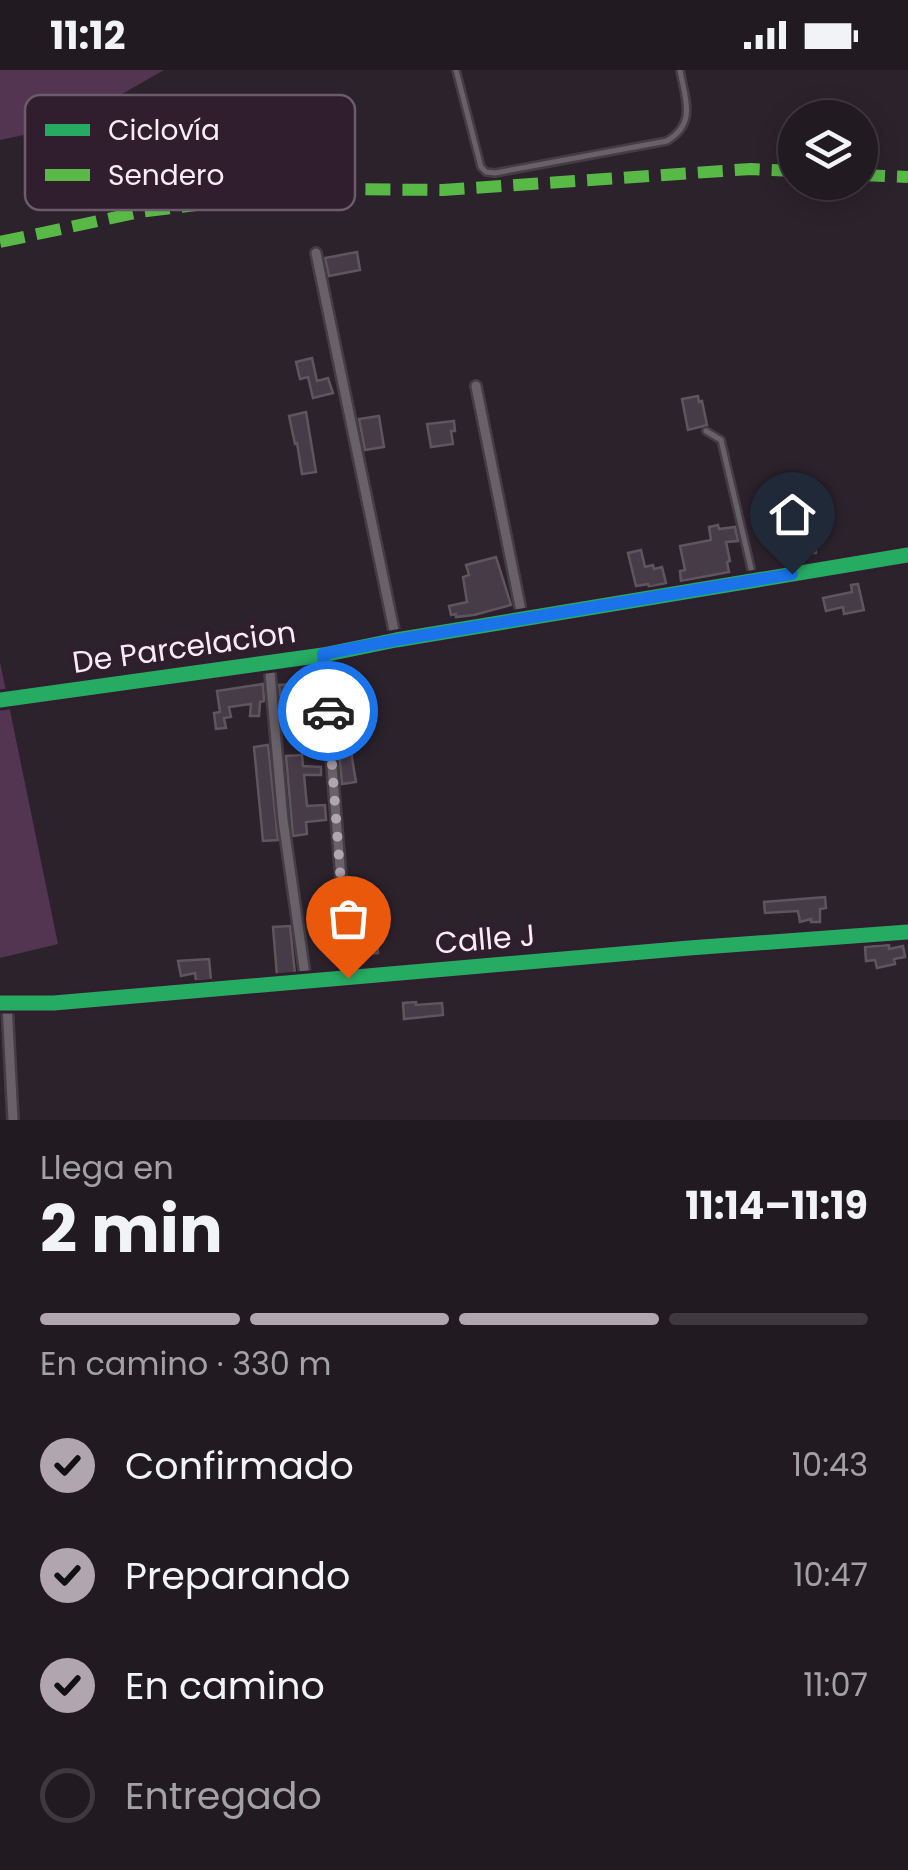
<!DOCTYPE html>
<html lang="es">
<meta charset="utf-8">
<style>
:root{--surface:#211a21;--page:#2d272e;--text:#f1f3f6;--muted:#a2a1a5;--line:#3e383f;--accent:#b1a5b0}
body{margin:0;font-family:Poppins,sans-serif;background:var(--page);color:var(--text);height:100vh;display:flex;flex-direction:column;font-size:38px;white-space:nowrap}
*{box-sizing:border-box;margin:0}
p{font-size:32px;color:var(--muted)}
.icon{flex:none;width:55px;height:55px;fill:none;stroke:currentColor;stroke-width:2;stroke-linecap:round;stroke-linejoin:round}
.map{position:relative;height:1050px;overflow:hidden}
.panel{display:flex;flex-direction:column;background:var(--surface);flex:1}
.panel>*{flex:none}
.fabs{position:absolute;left:778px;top:30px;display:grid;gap:20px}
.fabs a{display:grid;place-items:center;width:100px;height:100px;border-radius:50%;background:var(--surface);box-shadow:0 5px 25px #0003,0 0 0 2px var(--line);font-size:50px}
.pin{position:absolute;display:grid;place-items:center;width:85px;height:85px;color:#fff;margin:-102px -42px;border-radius:50% 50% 50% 0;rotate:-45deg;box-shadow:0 0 10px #0007}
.pin .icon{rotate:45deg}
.courier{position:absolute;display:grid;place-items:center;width:100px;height:100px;margin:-50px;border:8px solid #1a73e8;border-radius:50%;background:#fff;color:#222;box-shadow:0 2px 12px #0007}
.head em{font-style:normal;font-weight:700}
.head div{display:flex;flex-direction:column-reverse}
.head{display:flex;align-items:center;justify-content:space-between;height:170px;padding:0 40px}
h1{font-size:65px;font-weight:700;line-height:75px}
.bar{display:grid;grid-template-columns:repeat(4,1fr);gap:15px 10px;align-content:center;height:120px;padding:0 40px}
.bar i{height:12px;border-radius:8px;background:var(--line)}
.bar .on{background:var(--accent)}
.bar p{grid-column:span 4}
ol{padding:0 40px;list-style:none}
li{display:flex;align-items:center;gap:30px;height:110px}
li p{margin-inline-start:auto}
li .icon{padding:10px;border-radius:50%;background:var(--accent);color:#111;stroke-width:4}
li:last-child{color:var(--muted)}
li i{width:55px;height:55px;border:5px solid var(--line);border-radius:50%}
.status{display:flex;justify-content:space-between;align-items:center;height:70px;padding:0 50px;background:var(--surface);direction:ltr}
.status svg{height:28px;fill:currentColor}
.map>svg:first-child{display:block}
.green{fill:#533551}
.building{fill:#483b48;stroke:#5e555d;stroke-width:2.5}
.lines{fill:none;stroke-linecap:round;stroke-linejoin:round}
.service-casing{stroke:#453d45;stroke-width:10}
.minor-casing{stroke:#453d45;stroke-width:14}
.service{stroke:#686168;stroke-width:5}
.minor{stroke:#686168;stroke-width:9}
.quiet{stroke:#58b947;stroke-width:12;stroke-dasharray:25 12;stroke-linecap:butt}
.cycleway-casing{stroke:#301e2f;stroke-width:21}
.cycleway{stroke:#26ab63;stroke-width:15}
.done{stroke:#b1a5b0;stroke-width:10;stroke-dasharray:0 18}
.route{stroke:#1a73e8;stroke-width:12}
.labels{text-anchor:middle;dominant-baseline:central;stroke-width:9;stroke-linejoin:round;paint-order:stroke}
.street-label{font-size:30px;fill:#f8ecf7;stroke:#301e2f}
.key{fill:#301e2f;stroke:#6c5c6b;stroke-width:2.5}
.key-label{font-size:28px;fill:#f8ecf7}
</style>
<div class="status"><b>11:12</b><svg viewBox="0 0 49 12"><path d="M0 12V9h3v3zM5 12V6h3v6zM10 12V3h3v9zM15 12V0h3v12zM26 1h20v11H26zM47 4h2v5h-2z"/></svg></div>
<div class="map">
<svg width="908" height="1050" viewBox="0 0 908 1050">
<rect width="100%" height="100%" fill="#2c222c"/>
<g class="green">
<polygon points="0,0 164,0 66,56 0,70"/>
<polygon points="0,592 58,874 0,888"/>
</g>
<g class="building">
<polygon points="357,182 360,200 329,206 325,188"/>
<polygon points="312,288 317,311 328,308 333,323 313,328 308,307 300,309 296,292"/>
<polygon points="698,326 699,332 702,331 707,355 688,360 682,329"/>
<polygon points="306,342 316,402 302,404 297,373 295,374 289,346"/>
<polygon points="379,346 384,377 365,380 359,349"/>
<polygon points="454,351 455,361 451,361 453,374 431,377 427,354"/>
<polygon points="808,432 819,467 814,468 816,483 806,484 805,479 798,482 797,478 794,478 789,461 780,464 774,441"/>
<polygon points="718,455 719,459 735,457 738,471 726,472 730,491 727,492 729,502 681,511 680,501 685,500 680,476 711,470 709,457"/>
<polygon points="641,480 645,497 653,495 654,499 662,497 666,513 649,517 648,514 636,516 628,483"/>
<polygon points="496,487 511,535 474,545 456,547 456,544 451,545 449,536 467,532 463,507 469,505 466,495"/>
<polygon points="858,514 864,540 844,544 843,537 826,541 823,528 852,522 851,515"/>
<polygon points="263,614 264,631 260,632 259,646 250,646 251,634 229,637 231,647 224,648 226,658 216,659 214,643 220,642 217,621"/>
<polygon points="293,614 317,615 319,638 306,640 307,649 299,649 297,629 281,630 279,615"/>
<polygon points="335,637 350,637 352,688 356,712 342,714"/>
<polygon points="268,675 278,770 263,771 254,677"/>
<polygon points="302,685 303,696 321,697 321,705 304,705 307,736 325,735 326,750 306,752 307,764 293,766 286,686"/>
<polygon points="825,827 826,838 820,839 820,852 811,852 811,849 800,852 798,841 765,843 764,832"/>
<polygon points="335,837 337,878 325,879 323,856 321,851 315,852 313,840"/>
<polygon points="373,851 375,853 378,883 361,884 359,853"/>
<polygon points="290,856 295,904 277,906 273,857"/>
<polygon points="889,875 889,879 903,876 905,887 894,889 895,894 877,898 875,890 866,891 865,877"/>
<polygon points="209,889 211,910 196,911 195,903 181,906 178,891"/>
<polygon points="416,932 416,935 442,933 443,945 404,949 403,933"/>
</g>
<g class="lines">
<defs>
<g id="service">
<path d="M456,0L481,97L486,102L495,103L667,71C697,53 685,29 680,0"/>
<polyline points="706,361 721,370 754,511"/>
</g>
<g id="minor">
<polyline points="316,183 396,570"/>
<polyline points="476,316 523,551"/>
<polyline points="323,585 349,908"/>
<polyline points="269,592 283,750 306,912"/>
<polyline points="0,630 323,585 396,570 908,485"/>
<polyline points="0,933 54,933 689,878 908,862"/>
<polyline points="7,934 13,1050"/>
</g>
</defs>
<use href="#service" class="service-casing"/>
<use href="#minor" class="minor-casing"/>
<use href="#service" class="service"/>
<use href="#minor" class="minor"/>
<g class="quiet">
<polyline points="860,105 908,107"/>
<polyline points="0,172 140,142 327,119 443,120 751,99 795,101"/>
</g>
<defs>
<g id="cycleway">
<polyline points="0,630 323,585 396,570 908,485"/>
<polyline points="0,933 54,933 689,878 908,862"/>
</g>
</defs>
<use href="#cycleway" class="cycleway-casing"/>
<use href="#cycleway" class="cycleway"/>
</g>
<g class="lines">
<polyline class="done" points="328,641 348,908"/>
<polyline class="route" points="328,641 323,584 396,570 792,504"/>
</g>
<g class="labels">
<g class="street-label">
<text transform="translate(184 577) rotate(-8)">De Parcelacion</text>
<text transform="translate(485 869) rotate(-5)">Calle J</text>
</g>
</g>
<rect x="25" y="25" width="330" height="115" rx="15" class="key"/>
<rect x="45" y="54" width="45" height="12" fill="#26ab63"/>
<rect x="45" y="99" width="45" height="12" fill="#58b947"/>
<g class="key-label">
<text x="108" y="70">Ciclovía</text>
<text x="108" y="115">Sendero</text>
</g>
</svg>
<div class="fabs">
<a><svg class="icon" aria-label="layers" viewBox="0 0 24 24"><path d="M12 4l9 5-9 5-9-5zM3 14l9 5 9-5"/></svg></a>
</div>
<div class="pin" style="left:348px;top:908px;background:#ea580c"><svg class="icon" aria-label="bag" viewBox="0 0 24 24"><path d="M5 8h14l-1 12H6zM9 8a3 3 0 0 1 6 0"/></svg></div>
<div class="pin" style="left:792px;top:504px;background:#1f2937"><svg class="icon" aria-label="home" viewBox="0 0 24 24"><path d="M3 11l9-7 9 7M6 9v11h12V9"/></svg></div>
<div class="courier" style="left:328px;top:641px"><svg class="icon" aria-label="car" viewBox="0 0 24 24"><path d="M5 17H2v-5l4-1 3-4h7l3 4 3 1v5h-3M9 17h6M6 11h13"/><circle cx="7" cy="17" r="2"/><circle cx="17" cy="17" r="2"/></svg></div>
</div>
<section class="panel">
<div class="head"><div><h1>2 min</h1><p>Llega en</p></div><em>11:14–11:19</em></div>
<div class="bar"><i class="on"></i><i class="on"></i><i class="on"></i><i></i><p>En camino · 330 m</p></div>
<ol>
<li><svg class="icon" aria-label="check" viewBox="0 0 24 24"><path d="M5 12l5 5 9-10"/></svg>Confirmado<p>10:43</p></li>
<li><svg class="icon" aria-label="check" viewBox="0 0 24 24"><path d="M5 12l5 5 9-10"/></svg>Preparando<p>10:47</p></li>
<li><svg class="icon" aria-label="check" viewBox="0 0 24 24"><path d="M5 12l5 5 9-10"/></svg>En camino<p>11:07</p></li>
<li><i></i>Entregado</li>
</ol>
</section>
